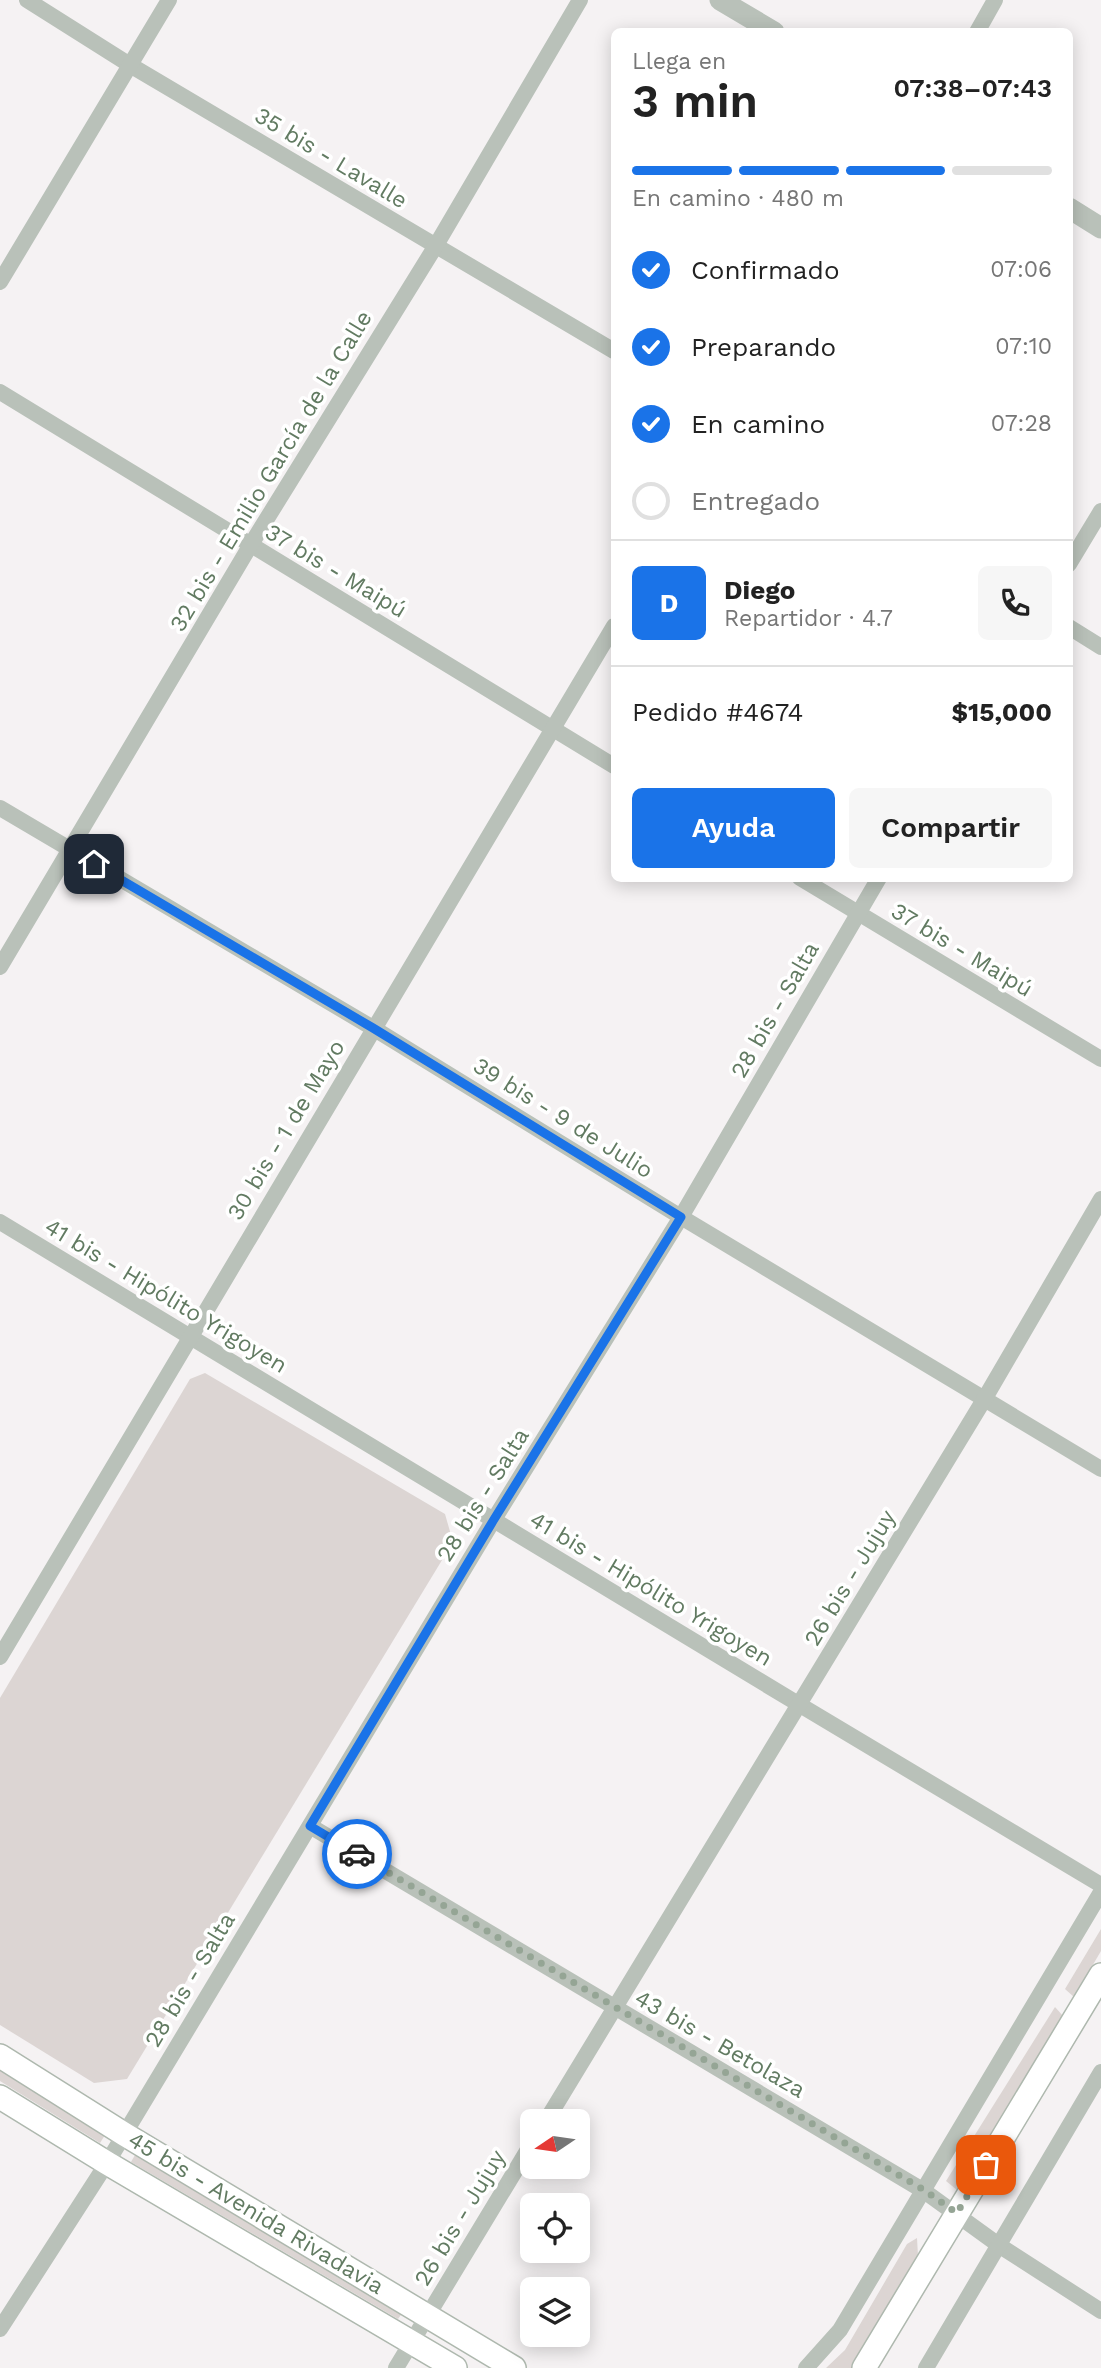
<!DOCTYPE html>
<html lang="es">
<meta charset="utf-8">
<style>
:root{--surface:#fff;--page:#f6f6f6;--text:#222;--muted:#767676;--line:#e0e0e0;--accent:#1a73e8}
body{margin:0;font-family:"Work Sans",sans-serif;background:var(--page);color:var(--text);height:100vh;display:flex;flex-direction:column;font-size:26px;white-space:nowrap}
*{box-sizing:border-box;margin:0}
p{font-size:23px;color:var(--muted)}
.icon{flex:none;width:38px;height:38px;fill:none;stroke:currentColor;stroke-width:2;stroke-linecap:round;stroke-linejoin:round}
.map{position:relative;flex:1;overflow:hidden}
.panel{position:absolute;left:611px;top:28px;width:462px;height:854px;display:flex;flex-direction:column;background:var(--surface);border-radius:10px;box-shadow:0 4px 18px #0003}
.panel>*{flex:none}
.needle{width:46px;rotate:257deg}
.tools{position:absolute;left:520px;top:2109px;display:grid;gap:14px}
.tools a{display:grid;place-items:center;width:70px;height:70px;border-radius:10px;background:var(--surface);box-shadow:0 4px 18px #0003;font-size:35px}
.pin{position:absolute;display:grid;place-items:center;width:60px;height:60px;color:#fff;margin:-30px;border-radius:14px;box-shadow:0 4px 10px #0006}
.courier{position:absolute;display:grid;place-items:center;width:70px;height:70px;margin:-35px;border:5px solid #1a73e8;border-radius:50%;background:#fff;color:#222;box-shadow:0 2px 9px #0007}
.overview em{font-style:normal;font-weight:600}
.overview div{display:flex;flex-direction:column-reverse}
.overview{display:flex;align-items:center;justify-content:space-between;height:119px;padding:0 21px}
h1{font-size:46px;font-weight:600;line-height:52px}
.bar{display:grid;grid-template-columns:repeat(4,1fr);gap:10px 7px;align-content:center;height:84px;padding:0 21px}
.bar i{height:9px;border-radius:5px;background:var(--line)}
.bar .current{background:var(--accent)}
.bar p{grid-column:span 4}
.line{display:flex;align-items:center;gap:18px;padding:0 21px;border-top:2px solid var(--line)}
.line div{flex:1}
.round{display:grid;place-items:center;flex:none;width:74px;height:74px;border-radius:10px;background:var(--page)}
ol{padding:0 21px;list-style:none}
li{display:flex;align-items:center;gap:21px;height:77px}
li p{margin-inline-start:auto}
li .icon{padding:7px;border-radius:50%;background:var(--accent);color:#fff;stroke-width:4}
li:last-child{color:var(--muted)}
li i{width:38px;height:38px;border:4px solid var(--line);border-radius:50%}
.button{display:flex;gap:14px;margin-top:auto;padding:14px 21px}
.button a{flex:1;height:80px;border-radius:10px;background:var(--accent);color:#fff;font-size:28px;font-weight:600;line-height:80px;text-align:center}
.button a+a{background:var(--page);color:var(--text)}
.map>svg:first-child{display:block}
.green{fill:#dcd5d3}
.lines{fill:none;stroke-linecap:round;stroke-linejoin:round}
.secondary-casing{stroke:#aeb8ae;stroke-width:26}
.minor{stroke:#b9c1b9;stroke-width:16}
.tertiary{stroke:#b9c1b9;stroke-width:21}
.secondary{stroke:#fff;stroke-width:23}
.done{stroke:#95a595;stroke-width:7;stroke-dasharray:0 12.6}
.route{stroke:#1a73e8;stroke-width:9}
.labels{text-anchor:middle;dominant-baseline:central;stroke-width:7;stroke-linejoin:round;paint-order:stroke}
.street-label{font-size:23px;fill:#627b62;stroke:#fff}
</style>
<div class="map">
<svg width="1101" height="2368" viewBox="0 0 1101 2368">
<rect width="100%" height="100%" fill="#f5f2f3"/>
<g class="green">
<polygon points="205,1373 445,1514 453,1542 127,2079 94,2083 0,2025 0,1698 190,1379"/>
<polygon points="1101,1929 1101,1951 1074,1997 1065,1989"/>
<polygon points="1055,2007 1064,2017 957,2190 946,2181"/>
<polygon points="0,2070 105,2135 100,2143 0,2081"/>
<polygon points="135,2155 403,2312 398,2319 131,2162"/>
<polygon points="917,2238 918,2256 852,2368 826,2368 845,2350 907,2244"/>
</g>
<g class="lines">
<defs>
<g id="secondary">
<polyline points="0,2056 124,2134 514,2368"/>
<polyline points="0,2097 107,2163 455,2368"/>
<polyline points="864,2368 1101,1975"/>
</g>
</defs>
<use href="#secondary" class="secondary-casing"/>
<g class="minor">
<polyline points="27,0 130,65 614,351"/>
<polyline points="977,32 995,0"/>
<polyline points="0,282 169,0"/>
<polyline points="0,392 614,766"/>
<polyline points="1069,564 1101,511"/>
<polyline points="1069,627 1101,647"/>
<polyline points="0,808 373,1028 681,1217 1101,1469"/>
<polyline points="800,878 1101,1059"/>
<polyline points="0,967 250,546 435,247 580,0"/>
<polyline points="0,1222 800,1705 1101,1885"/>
<polyline points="0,1657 614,626"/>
<polyline points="310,1826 924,2191 1000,2246 1101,2311"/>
<polyline points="546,2121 985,1398 1101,1199"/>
<polyline points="0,2329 107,2163 493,1521 681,1217 879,878"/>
<polyline points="396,2368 532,2143"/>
<polyline points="806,2368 840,2330 1101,1892"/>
<polyline points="926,2368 1101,2072"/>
</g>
<g class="tertiary">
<polyline points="720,0 774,32"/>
<polyline points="1069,208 1101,228"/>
</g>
<use href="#secondary" class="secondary"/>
</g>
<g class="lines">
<polyline class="done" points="357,1854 924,2190 957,2213 986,2165"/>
<polyline class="route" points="94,864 373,1028 681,1217 493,1521 310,1826 357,1854"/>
</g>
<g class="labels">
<g class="street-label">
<text transform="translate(331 158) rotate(31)">35 bis - Lavalle</text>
<text transform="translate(271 471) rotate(-59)">32 bis - Emilio García de la Calle</text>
<text transform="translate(336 571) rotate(31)">37 bis - Maipú</text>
<text transform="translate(962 950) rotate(31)">37 bis - Maipú</text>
<text transform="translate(775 1010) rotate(-60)">28 bis - Salta</text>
<text transform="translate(563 1118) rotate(32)">39 bis - 9 de Julio</text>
<text transform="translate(286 1130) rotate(-59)">30 bis - 1 de Mayo</text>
<text transform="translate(166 1296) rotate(31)">41 bis - Hipólito Yrigoyen</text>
<text transform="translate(483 1495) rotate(-58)">28 bis - Salta</text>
<text transform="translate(850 1578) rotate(-59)">26 bis - Jujuy</text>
<text transform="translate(651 1589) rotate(31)">41 bis - Hipólito Yrigoyen</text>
<text transform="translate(190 1980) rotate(-59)">28 bis - Salta</text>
<text transform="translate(720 2044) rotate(30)">43 bis - Betolaza</text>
<text transform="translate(256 2213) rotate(31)">45 bis - Avenida Rivadavia</text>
<text transform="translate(460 2218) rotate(-59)">26 bis - Jujuy</text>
</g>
</g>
</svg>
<div class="tools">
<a><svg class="needle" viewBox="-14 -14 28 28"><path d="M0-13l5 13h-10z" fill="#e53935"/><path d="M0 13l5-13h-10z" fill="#767676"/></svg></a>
<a><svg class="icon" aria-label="locate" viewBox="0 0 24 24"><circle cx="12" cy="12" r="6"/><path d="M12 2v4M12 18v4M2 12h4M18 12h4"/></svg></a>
<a><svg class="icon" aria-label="layers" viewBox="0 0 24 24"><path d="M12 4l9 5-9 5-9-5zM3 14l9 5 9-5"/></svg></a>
</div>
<div class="pin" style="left:986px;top:2165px;background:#ea580c"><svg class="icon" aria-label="bag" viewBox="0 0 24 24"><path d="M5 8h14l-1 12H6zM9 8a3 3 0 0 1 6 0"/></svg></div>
<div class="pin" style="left:94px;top:864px;background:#1f2937"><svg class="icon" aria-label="home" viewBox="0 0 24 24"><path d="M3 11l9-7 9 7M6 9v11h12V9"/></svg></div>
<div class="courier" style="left:357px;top:1854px"><svg class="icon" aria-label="car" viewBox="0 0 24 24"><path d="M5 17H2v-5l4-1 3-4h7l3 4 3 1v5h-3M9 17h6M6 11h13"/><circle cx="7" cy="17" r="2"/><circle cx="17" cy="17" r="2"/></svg></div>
<section class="panel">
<div class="overview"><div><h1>3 min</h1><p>Llega en</p></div><em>07:38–07:43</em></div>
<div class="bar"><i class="current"></i><i class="current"></i><i class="current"></i><i></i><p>En camino · 480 m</p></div>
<ol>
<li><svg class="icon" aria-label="check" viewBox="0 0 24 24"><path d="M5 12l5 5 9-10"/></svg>Confirmado<p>07:06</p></li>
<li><svg class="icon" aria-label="check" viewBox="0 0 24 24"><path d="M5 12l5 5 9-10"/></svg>Preparando<p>07:10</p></li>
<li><svg class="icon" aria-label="check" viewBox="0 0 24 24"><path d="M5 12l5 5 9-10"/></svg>En camino<p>07:28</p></li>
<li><i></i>Entregado</li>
</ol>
<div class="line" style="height:126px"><b class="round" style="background:var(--accent);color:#fff">D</b><div><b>Diego</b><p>Repartidor · 4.7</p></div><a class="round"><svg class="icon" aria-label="phone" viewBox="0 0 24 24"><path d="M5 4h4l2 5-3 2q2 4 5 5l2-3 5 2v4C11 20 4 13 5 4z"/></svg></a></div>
<div class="line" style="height:91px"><div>Pedido #4674</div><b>$15,000</b></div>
<div class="button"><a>Ayuda</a><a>Compartir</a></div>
</section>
</div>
